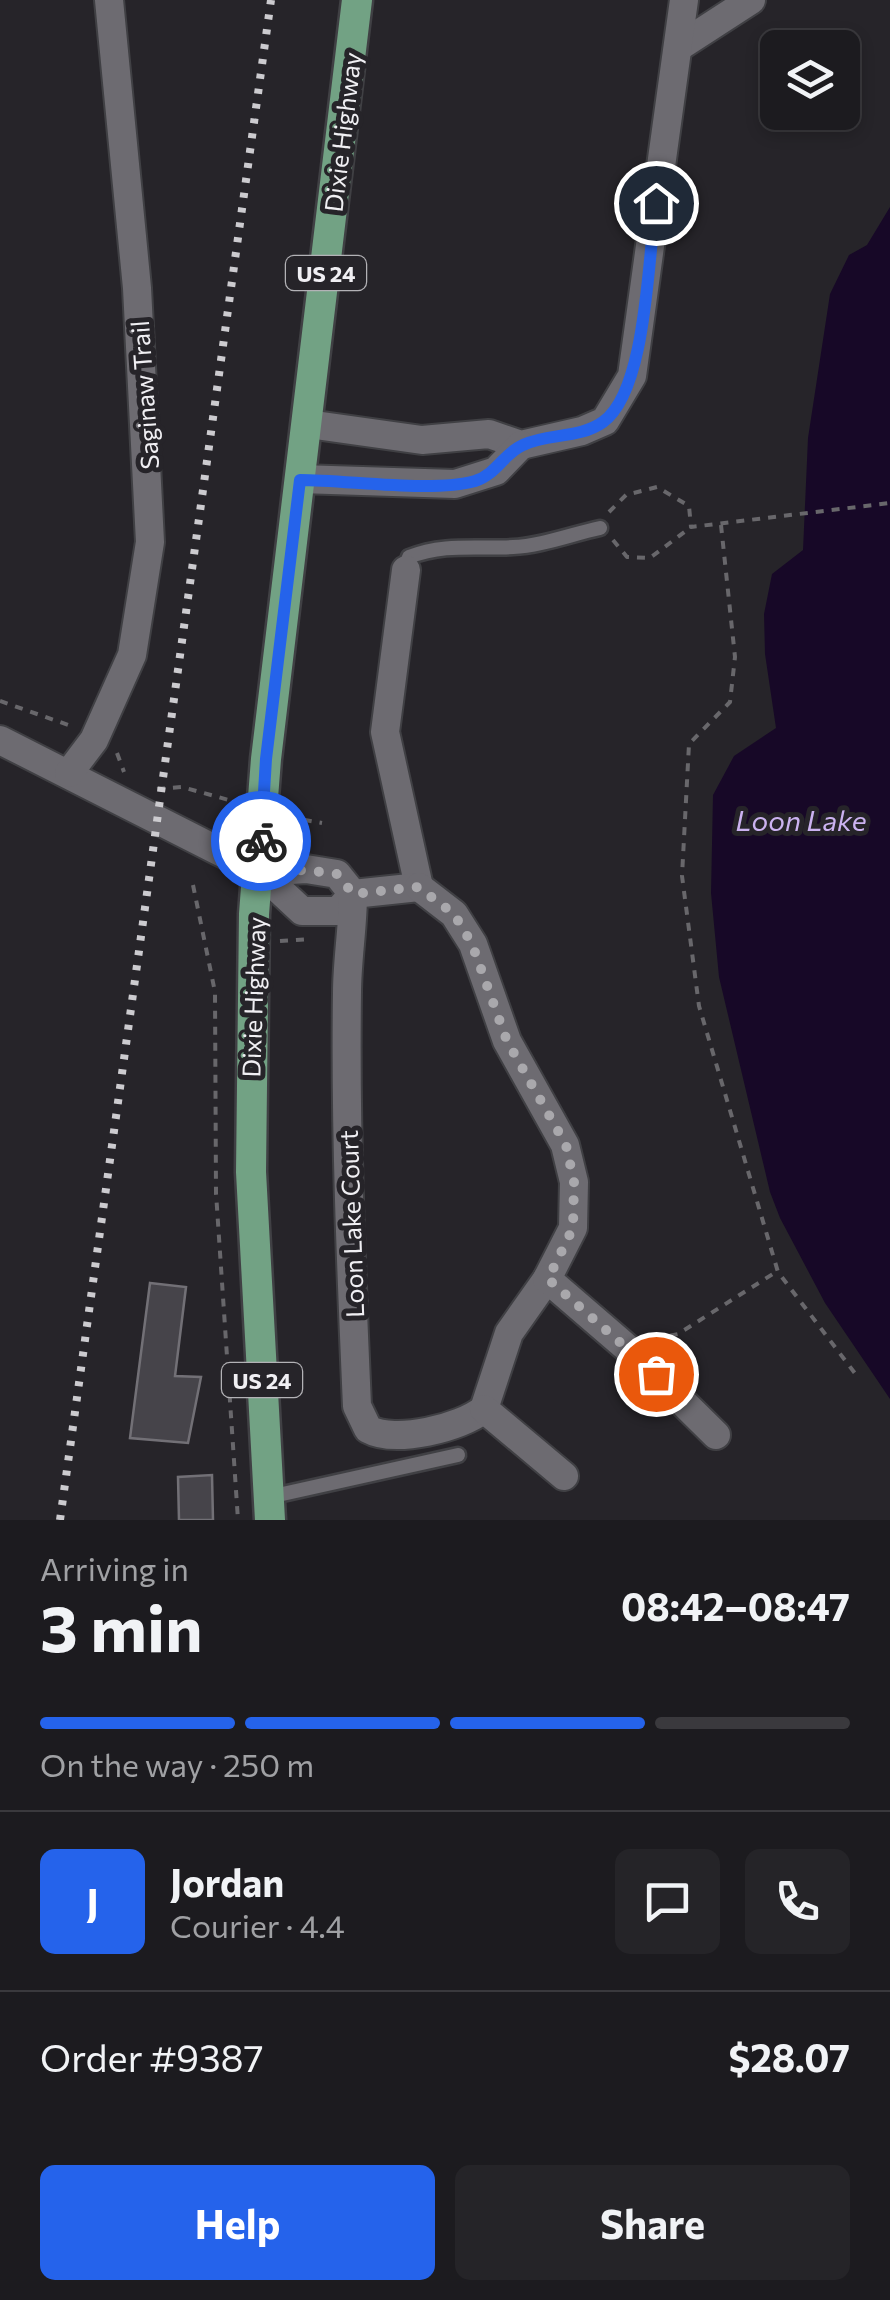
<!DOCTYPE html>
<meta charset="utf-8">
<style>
:root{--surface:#1c1b1f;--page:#252428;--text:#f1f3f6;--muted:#a0a1a4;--line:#3a393d;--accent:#2563eb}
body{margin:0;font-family:Commissioner,sans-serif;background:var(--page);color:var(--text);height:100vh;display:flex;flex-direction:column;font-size:38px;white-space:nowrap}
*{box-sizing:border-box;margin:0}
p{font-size:32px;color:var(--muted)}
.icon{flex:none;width:55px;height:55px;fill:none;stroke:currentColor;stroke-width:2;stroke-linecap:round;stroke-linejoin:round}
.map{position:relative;height:1520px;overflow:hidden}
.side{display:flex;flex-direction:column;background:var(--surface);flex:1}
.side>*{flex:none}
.tools{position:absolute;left:760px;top:30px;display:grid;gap:20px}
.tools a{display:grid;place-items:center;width:100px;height:100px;border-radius:15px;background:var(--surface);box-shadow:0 5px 15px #0003,0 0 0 2px var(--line);font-size:50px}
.pin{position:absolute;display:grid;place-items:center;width:85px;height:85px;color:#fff;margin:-42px;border:5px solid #fff;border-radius:50%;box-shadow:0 2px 10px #0007}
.courier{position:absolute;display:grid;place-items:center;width:100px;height:100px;margin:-50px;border:8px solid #2563eb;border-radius:50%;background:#fff;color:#222;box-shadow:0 2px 12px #0007}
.overview em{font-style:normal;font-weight:700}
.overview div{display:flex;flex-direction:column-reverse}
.overview{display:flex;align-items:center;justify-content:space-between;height:170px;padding:0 40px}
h1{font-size:65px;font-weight:700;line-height:75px}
.bar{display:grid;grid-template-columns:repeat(4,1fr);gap:15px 10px;align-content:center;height:120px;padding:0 40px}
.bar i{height:12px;border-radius:8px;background:var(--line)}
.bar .current{background:var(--accent)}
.bar p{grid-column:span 4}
.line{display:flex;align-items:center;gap:25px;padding:0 40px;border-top:2px solid var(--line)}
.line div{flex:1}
.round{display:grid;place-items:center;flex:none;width:105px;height:105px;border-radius:15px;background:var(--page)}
.action{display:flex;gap:20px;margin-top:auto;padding:20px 40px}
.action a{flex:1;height:115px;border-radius:15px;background:var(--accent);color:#fff;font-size:40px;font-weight:700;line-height:115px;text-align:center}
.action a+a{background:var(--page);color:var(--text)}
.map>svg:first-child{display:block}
.water{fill:#170827}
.building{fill:#46444a;stroke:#727076;stroke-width:2.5}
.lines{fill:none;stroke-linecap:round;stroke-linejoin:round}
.lane-casing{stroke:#404044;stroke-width:19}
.street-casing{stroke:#404044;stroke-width:32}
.primary-casing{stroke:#404044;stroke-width:35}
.path{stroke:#68676b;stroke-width:4;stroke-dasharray:8 8;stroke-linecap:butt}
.lane{stroke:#6d6b71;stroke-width:14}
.street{stroke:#6d6b71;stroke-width:28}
.primary{stroke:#72a284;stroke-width:30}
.rail{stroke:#cccbcf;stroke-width:8;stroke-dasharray:5 10;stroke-linecap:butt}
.done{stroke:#a9a8ac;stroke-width:10;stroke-dasharray:0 18}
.route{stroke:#2563eb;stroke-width:12}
.labels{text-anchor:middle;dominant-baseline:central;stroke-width:10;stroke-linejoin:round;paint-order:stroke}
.shield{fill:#262429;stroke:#b3b2b6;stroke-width:2.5}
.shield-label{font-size:22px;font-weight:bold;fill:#f0eff3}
.street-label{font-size:25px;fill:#f0eff3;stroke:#262429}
.water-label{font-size:28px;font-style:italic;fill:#cbb2f0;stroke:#262429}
</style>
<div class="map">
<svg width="890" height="1520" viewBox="0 0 890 1520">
<rect width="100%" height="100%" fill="#262429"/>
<polygon class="water" points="890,207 890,1399 825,1303 780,1218 770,1192 719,977 711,893 713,795 734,756 776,728 765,654 764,614 772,574 803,550 808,438 830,294 849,255 867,245"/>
<g class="building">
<polygon points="150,1283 186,1287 175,1376 201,1377 188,1443 130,1438"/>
<polygon points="212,1475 213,1520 179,1520 178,1477"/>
</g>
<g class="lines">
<defs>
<g id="lane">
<path d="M406,570L409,557C444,543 477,549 513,547C541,546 572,534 600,528"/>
<polyline points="269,1497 458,1455"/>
</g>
<g id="street">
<polyline points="680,46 751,0"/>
<polyline points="308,424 422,440 489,434 521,445 582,431 605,421 632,376 684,0"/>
<polyline points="300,479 455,484 496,471 521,445"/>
<polyline points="406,570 385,732 419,887"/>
<polyline points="0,740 260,872 302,911 338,911 353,894 337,874 306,869 260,872"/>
<polyline points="69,773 94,740 132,655 150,542 137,288 109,0"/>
<path d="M419,887L353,894C353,927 347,960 347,993C345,1131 351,1268 357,1406L368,1429C395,1444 461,1428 484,1409"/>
<polyline points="419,887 454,914 473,944 507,1041 565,1145 574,1182 573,1228 547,1279 509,1333 484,1409"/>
<polyline points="547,1279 633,1353 716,1435"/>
<polyline points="484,1409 564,1476"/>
</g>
<polyline id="primary" points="270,1520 251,1172 254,914 266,759 357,0"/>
</defs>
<use href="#lane" class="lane-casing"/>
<use href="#street" class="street-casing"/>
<use href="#primary" class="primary-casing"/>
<g class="path">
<polyline points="609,512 626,495 657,487 689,506 691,527 890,503"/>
<polyline points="721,525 735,657 730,702 689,744 682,876 699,1006 778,1272 857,1376"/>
<polyline points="613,540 627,557 650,558 691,527"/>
<polyline points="0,701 74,727"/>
<polyline points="117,753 124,772"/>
<polyline points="157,789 182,787 236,802"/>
<polyline points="288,817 322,823"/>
<polyline points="193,885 215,992 216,1193 238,1520"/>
<polyline points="280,941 310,939"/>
<polyline points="654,1339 678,1334 776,1272"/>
</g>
<use href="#lane" class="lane"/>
<use href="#street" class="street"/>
<use href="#primary" class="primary"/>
<polyline class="rail" points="60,1520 271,0"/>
</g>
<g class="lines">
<polyline class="done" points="261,841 260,872 306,870 337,874 353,894 418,887 454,914 472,944 507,1041 566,1145 574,1182 573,1228 548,1279 656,1374"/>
<path class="route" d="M261,841L266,759L300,480C349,480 431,493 475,481C497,474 504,453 523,445C548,433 579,439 603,422C647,391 648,255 656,203"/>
</g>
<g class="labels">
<g class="shield">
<rect x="286" y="256" width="80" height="34" rx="8"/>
<rect x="222" y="1363" width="80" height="34" rx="8"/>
</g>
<g class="shield-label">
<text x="326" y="273">US 24</text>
<text x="262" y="1380">US 24</text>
</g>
<g class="street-label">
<text transform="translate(342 132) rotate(-83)">Dixie Highway</text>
<text transform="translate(144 395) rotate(-94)">Saginaw Trail</text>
<text transform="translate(253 997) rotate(-88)">Dixie Highway</text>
<text transform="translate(351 1224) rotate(-92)">Loon Lake Court</text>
</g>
<g class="water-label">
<text x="801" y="820">Loon Lake</text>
</g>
</g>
</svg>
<div class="tools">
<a><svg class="icon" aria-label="layers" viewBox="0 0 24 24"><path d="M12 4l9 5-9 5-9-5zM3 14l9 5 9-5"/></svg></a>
</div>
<div class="pin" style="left:656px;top:1374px;background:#ea580c"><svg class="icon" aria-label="bag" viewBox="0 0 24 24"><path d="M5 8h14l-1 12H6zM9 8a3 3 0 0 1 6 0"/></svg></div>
<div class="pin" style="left:656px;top:203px;background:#1f2937"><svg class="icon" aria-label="home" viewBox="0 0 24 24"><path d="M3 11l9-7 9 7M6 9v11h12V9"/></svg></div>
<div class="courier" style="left:261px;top:841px"><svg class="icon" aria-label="bike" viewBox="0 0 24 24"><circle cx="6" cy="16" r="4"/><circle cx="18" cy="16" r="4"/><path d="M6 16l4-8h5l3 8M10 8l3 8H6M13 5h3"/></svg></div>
</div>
<section class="side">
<div class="overview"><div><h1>3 min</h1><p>Arriving in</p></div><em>08:42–08:47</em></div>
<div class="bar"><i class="current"></i><i class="current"></i><i class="current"></i><i></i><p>On the way · 250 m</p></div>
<div class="line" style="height:180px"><b class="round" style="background:var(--accent);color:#fff">J</b><div><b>Jordan</b><p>Courier · 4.4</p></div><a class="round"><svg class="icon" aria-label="chat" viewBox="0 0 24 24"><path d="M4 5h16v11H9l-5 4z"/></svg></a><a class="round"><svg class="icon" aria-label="phone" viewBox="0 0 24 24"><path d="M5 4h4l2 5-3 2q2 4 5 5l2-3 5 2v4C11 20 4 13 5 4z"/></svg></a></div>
<div class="line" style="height:130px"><div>Order #9387</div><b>$28.07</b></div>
<div class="action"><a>Help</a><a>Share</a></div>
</section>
